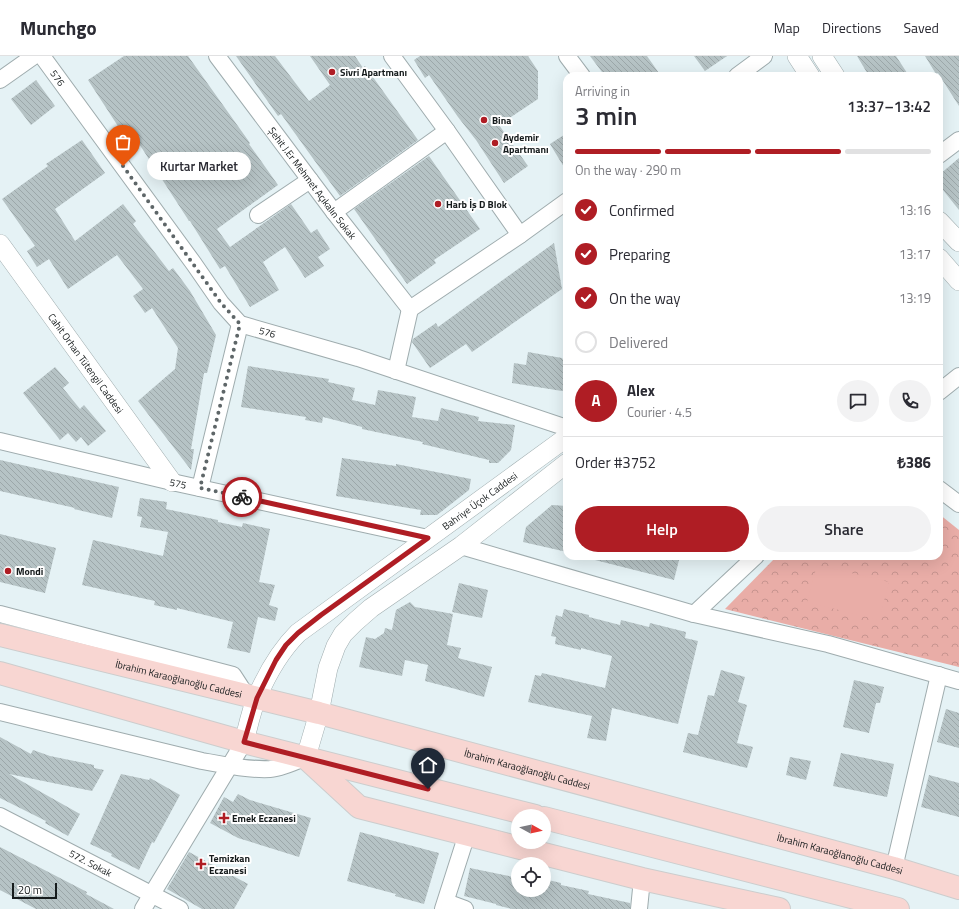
<!DOCTYPE html>
<meta charset="utf-8">
<style>
:root{--surface:#fff;--page:#f2f2f3;--text:#2b2b33;--muted:#7c7c81;--line:#e1e1e2;--accent:#af1d24}
body{margin:0;font-family:"Titillium Web",sans-serif;background:var(--page);color:var(--text);height:100vh;display:flex;flex-direction:column;font-size:15px;white-space:nowrap}
*{box-sizing:border-box;margin:0}
p{font-size:13px;color:var(--muted)}
.icon{flex:none;width:22px;height:22px;fill:none;stroke:currentColor;stroke-width:2;stroke-linecap:round;stroke-linejoin:round}
.map{position:relative;flex:1;overflow:hidden}
.drawer{position:absolute;left:563px;top:16px;width:380px;height:488px;display:flex;flex-direction:column;background:var(--surface);border-radius:12px;box-shadow:0 4px 16px #0002}
.drawer>*{flex:none}
.needle{width:26px;rotate:98deg}
.controls{position:absolute;left:511px;top:753px;display:grid;gap:8px}
.controls a{display:grid;place-items:center;width:40px;height:40px;border-radius:50%;background:var(--surface);box-shadow:0 4px 16px #0002;font-size:20px}
.scale{position:absolute;left:12px;bottom:10px;width:45px;box-sizing:border-box;padding-left:4px;border:2px solid #161b1c;border-top:0;font-size:11px;line-height:14px;white-space:nowrap;color:#161b1c;-webkit-text-stroke:3px #fff;paint-order:stroke}
.pin{position:absolute;display:grid;place-items:center;width:34px;height:34px;color:#fff;margin:-41px -17px;border-radius:50% 50% 50% 0;rotate:-45deg;box-shadow:0 0 4px #0007}
.pin .icon{rotate:45deg}
.courier{position:absolute;display:grid;place-items:center;width:40px;height:40px;margin:-20px;border:3px solid #af1d24;border-radius:50%;background:#fff;color:#222;box-shadow:0 1px 5px #0007}
.bubble{position:absolute;height:28px;border-radius:14px;background:var(--surface);box-shadow:0 4px 16px #0002;font-size:13px;font-weight:600;line-height:28px;text-align:center}
.summary em{font-style:normal;font-weight:600}
.summary div{display:flex;flex-direction:column-reverse}
.summary{display:flex;align-items:center;justify-content:space-between;height:68px;padding:0 12px}
h1{font-size:26px;font-weight:600;line-height:30px}
.bar{display:grid;grid-template-columns:repeat(4,1fr);gap:6px 4px;align-content:center;height:48px;padding:0 12px}
.bar i{height:5px;border-radius:3px;background:var(--line)}
.bar .current{background:var(--accent)}
.bar p{grid-column:span 4}
.line{display:flex;align-items:center;gap:10px;padding:0 12px;border-top:1px solid var(--line)}
.line div{flex:1}
.round{display:grid;place-items:center;flex:none;width:42px;height:42px;border-radius:21px;background:var(--page)}
ol{padding:0 12px;list-style:none}
li{display:flex;align-items:center;gap:12px;height:44px}
li p{margin-inline-start:auto}
li .icon{padding:4px;border-radius:50%;background:var(--accent);color:#fff;stroke-width:4}
li:last-child{color:var(--muted)}
li i{width:22px;height:22px;border:2px solid var(--line);border-radius:50%}
.cta{display:flex;gap:8px;margin-top:auto;padding:8px 12px}
.cta a{flex:1;height:46px;border-radius:24px;background:var(--accent);color:#fff;font-size:16px;font-weight:600;line-height:46px;text-align:center}
.cta a+a{background:var(--page);color:var(--text)}
header{display:flex;align-items:center;gap:24px;box-sizing:border-box;height:56px;padding:0 20px;background:var(--surface);border-bottom:1px solid var(--line)}
header strong{font-size:19px}
nav{display:flex;gap:22px;margin-inline-start:auto;font-size:14px}
.map>svg:first-child{display:block}
.park{fill:url(#park-crowns)}
.pitch{fill:#e9ada7}
.building{fill:url(#building-back-hatch)}
.lines{fill:none;stroke-linecap:round;stroke-linejoin:round}
.minor-casing{stroke:#9facae;stroke-width:18}
.tertiary-casing{stroke:#9facae;stroke-width:20}
.trunk-casing{stroke:#cccdcd;stroke-width:24}
.minor{stroke:#fff;stroke-width:16}
.tertiary{stroke:#fff;stroke-width:19}
.trunk{stroke:#f8d6d2;stroke-width:22}
.done{stroke:#5e6668;stroke-width:4;stroke-dasharray:0 7.2}
.route{stroke:#af1d24;stroke-width:5}
.poi-dot{fill:#af1d24;stroke:#fff;stroke-width:1.5}
.labels{text-anchor:middle;dominant-baseline:central;stroke-width:4;stroke-linejoin:round;paint-order:stroke}
.poi-label{font-size:10px;font-weight:bold;fill:#161b1c;stroke:#fff;text-anchor:start}
.street-label{font-size:10px;fill:#161b1c;stroke:#fff}
</style>
<header>
<strong>Munchgo</strong>
<nav><a>Map</a><a>Directions</a><a>Saved</a></nav>
</header>
<div class="map">
<svg width="959" height="853" viewBox="0 0 959 853">
<defs>
<pattern id="park-crowns" width="20" height="18" patternUnits="userSpaceOnUse"><rect width="20" height="18" fill="#e9ada7"/><path d="M2 6a3 3 0 1 1 6 0M12 15a3 3 0 1 1 6 0" fill="none" stroke="#c7948f"/></pattern>
<pattern id="building-back-hatch" width="6" height="6" patternUnits="userSpaceOnUse"><rect width="6" height="6" fill="#b6c3c5"/><path d="M-1 5l2 2M0 0l6 6M5-1l2 2" fill="none" stroke="#9ca7a9"/></pattern>
</defs>
<rect width="100%" height="100%" fill="#e5f2f5"/>
<polygon class="park" points="939,458 959,474 959,611 725,553 777,500 939,500"/>
<polygon class="pitch" points="817,509 889,526 879,564 807,546"/>
<g class="building">
<polygon points="124,0 188,0 250,87 249,88 278,129 217,173 230,191 291,148 311,177 317,173 330,193 318,201 324,210 305,222 285,191 263,206 279,234 250,251 225,210 220,213 190,165 189,165 134,80 127,84 88,24"/>
<polygon points="236,0 275,0 309,45 330,29 310,0 355,0 363,12 365,10 418,84 340,140 281,58 278,60"/>
<polygon points="420,0 528,0 538,15 538,43 499,69 528,110 504,127 476,84 458,61 429,19 425,22 414,4"/>
<polygon points="590,0 647,0 661,20 605,20"/>
<polygon points="694,0 727,0 705,15"/>
<polygon points="857,0 896,0 909,20 869,20"/>
<polygon points="925,0 959,0 959,50 938,17 936,18"/>
<polygon points="36,24 55,50 31,69 11,43"/>
<polygon points="567,77 567,116 550,88"/>
<polygon points="82,84 105,117 55,153 75,185 123,148 136,165 133,168 169,215 173,212 190,235 216,279 207,317 204,317 191,393 194,393 191,414 138,345 175,313 178,292 152,252 145,257 133,240 143,233 117,199 68,233 49,203 37,211 27,195 35,190 2,143 48,110 46,108"/>
<polygon points="429,100 480,173 434,204 436,207 407,228 354,153"/>
<polygon points="959,102 959,154 939,129 939,119"/>
<polygon points="554,187 562,233 472,296 466,288 430,312 412,286 413,283 436,267 438,271"/>
<polygon points="528,296 562,302 567,312 567,331 562,335 512,327 514,307 526,309"/>
<polygon points="248,310 329,323 328,326 355,332 352,344 375,349 378,334 416,341 412,361 438,365 441,352 479,361 478,365 515,369 511,394 498,407 489,407 489,404 422,388 423,386 362,373 362,371 323,361 322,367 305,364 306,361 241,351"/>
<polygon points="55,311 69,327 63,332 80,353 84,349 106,375 88,390 81,381 76,386 68,377 60,384 23,337"/>
<polygon points="342,402 396,410 396,408 471,423 469,434 437,459 420,459 421,454 336,440"/>
<polygon points="0,404 119,431 112,462 74,453 75,452 0,435"/>
<polygon points="140,442 167,446 166,453 218,464 218,466 242,471 243,467 270,473 259,526 275,529 269,549 278,552 275,565 258,561 250,597 227,592 233,566 177,552 177,554 154,549 155,545 82,529 93,484 163,500 168,476 140,471 142,461 137,460"/>
<polygon points="552,449 567,450 567,496 523,486 526,471"/>
<polygon points="0,478 56,492 45,537 0,526"/>
<polygon points="596,500 680,500 674,524 595,504"/>
<polygon points="459,527 488,534 482,562 452,556"/>
<polygon points="410,546 415,551 453,558 447,589 461,592 458,602 492,611 484,641 452,632 425,625 428,609 405,604 402,620 359,611 366,581 375,583 384,577 385,572 392,574 396,554"/>
<polygon points="564,553 589,559 589,561 620,569 621,564 649,571 650,567 686,576 685,582 698,585 678,668 612,652 606,685 587,682 592,660 528,646 535,619 541,620 542,617 605,632 612,600 581,592 581,594 555,588 556,581 551,580 556,559 562,561"/>
<polygon points="721,614 745,621 738,646 747,649 737,687 753,691 747,712 683,696 688,677 698,679 708,639 714,640"/>
<polygon points="854,624 884,631 880,647 876,647 869,677 843,671"/>
<polygon points="946,653 959,657 959,692 937,686"/>
<polygon points="0,681 31,698 33,694 50,700 94,709 94,712 104,714 92,735 9,718 80,758 68,780 45,767 46,765 0,742"/>
<polygon points="841,697 894,708 887,741 833,730"/>
<polygon points="790,701 811,705 806,724 786,719"/>
<polygon points="121,718 149,724 150,722 180,739 154,787 152,786 139,814 111,800 112,798 90,788"/>
<polygon points="929,719 959,727 959,761 921,751"/>
<polygon points="238,738 250,744 311,762 299,801 238,782 210,767 224,741 233,746"/>
<polygon points="360,776 439,797 424,848 395,840 396,838 347,825"/>
<polygon points="0,791 87,836 86,838 114,853 36,853 0,834"/>
<polygon points="189,796 248,828 234,853 202,853 167,833"/>
<polygon points="470,812 518,822 518,834 544,834 544,823 561,827 561,829 589,835 588,838 630,847 630,853 512,853 496,849 496,848 464,840"/>
</g>
<g class="lines">
<defs>
<g id="minor">
<path id="s1" d="M42,0L194,208L221,247L240,268L358,302L567,372"/>
<path id="s2" d="M217,0L334,156L410,253"/>
<polyline points="392,0 447,75 520,179"/>
<polyline points="567,0 582,20"/>
<polyline points="737,20 764,0"/>
<polyline points="0,24 34,0"/>
<polyline points="939,99 959,84"/>
<polyline points="334,156 447,75"/>
<polyline points="258,159 310,124"/>
<polyline points="396,315 410,253 520,179 567,145"/>
<polyline points="939,336 959,320"/>
<path id="s3" d="M0,385L172,426L428,482"/>
<polyline points="200,432 240,268"/>
<polyline points="939,433 959,448"/>
<polyline points="461,490 694,558 828,588 959,625"/>
<polyline points="0,558 233,619 246,639"/>
<polyline points="694,558 756,500"/>
<path d="M0,656L202,705C224,709 248,714 270,713C282,712 295,706 306,701"/>
<path id="s4" d="M0,760L180,853"/>
<polyline points="894,812 939,619"/>
<polyline points="446,846 465,853"/>
<polyline points="143,853 244,686"/>
<polyline points="443,853 467,778"/>
<polyline points="639,853 642,823"/>
</g>
<g id="tertiary">
<polyline points="797,0 810,20"/>
<polyline points="822,0 835,20"/>
<polyline points="939,165 959,186"/>
<path id="s5" d="M0,188L172,426"/>
<polyline points="939,202 959,225"/>
<path id="s6" d="M244,686C248,671 251,655 257,641C267,618 280,595 298,577L567,381"/>
<polyline points="306,701 319,657 328,612 336,590 343,578 355,566 371,552 461,490 567,407"/>
</g>
<g id="trunk">
<path id="s7" d="M0,579L319,657L894,812L959,832"/>
<polyline points="0,617 244,686 535,760"/>
<polyline points="308,704 359,751 642,823 779,853"/>
<polyline points="544,762 898,853"/>
</g>
</defs>
<use href="#minor" class="minor-casing"/>
<use href="#tertiary" class="tertiary-casing"/>
<use href="#trunk" class="trunk-casing"/>
<use href="#minor" class="minor"/>
<use href="#tertiary" class="tertiary"/>
<use href="#trunk" class="trunk"/>
</g>
<g class="lines">
<polyline class="done" points="123,110 221,247 240,268 200,432 242,441"/>
<polyline class="route" points="242,441 428,482 321,559 298,577 286,589 276,604 257,642 244,686 428,733"/>
</g>
<g class="poi-dot">
<circle cx="332" cy="16" r="4"/>
<circle cx="484" cy="64" r="4"/>
<circle cx="495" cy="87" r="4"/>
<circle cx="438" cy="148" r="4"/>
<circle cx="8" cy="515" r="4"/>
<path d="M222 756h4v4h4v4h-4v4h-4v-4h-4v-4h4z"/>
<path d="M199 802h4v4h4v4h-4v4h-4v-4h-4v-4h4z"/>
</g>
<g class="labels">
<g class="poi-label">
<text x="340" y="16">Sivri Apartmanı</text>
<text x="492" y="64">Bina</text>
<text x="503" y="81">Aydemir<tspan x="503" dy="12">Apartmanı</tspan></text>
<text x="446" y="148">Harb İş D Blok</text>
<text x="16" y="515">Mondi</text>
<text x="232" y="762">Emek Eczanesi</text>
<text x="209" y="802">Temizkan<tspan x="209" dy="12">Eczanesi</tspan></text>
</g>
<g class="street-label">
<text stroke="none"><textPath href="#s1" startOffset="27">576</textPath></text>
<text stroke="none"><textPath href="#s2" startOffset="159">Şehit J.Er Mehmet Açıkalın Sokak</textPath></text>
<text stroke="none"><textPath href="#s1" startOffset="362">576</textPath></text>
<text stroke="none"><textPath href="#s5" startOffset="147">Cahit Orhan Tütengil Caddesi</textPath></text>
<text stroke="none"><textPath href="#s3" startOffset="183">575</textPath></text>
<text stroke="none"><textPath href="#s6" startOffset="348">Bahriye Üçok Caddesi</textPath></text>
<text stroke="none"><textPath href="#s7" startOffset="184">İbrahim Karaoğlanoğlu Caddesi</textPath></text>
<text stroke="none"><textPath href="#s7" startOffset="544">İbrahim Karaoğlanoğlu Caddesi</textPath></text>
<text stroke="none"><textPath href="#s7" startOffset="868">İbrahim Karaoğlanoğlu Caddesi</textPath></text>
<text stroke="none"><textPath href="#s4" startOffset="102">572. Sokak</textPath></text>
</g>
</g>
</svg>
<div class="controls">
<a><svg class="needle" viewBox="-14 -14 28 28"><path d="M0-13l5 13h-10z" fill="#e53935"/><path d="M0 13l5-13h-10z" fill="#7c7c81"/></svg></a>
<a><svg class="icon" aria-label="locate" viewBox="0 0 24 24"><circle cx="12" cy="12" r="6"/><path d="M12 2v4M12 18v4M2 12h4M18 12h4"/></svg></a>
</div>
<div class="scale">20 m</div>
<div class="pin" style="left:123px;top:110px;background:#ea580c"><svg class="icon" aria-label="bag" viewBox="0 0 24 24"><path d="M5 8h14l-1 12H6zM9 8a3 3 0 0 1 6 0"/></svg></div>
<div class="pin" style="left:428px;top:733px;background:#1f2937"><svg class="icon" aria-label="home" viewBox="0 0 24 24"><path d="M3 11l9-7 9 7M6 9v11h12V9"/></svg></div>
<div class="courier" style="left:242px;top:441px"><svg class="icon" aria-label="bike" viewBox="0 0 24 24"><circle cx="6" cy="16" r="4"/><circle cx="18" cy="16" r="4"/><path d="M6 16l4-8h5l3 8M10 8l3 8H6M13 5h3"/></svg></div>
<div class="bubble" style="left:147px;top:96px;width:104px">Kurtar Market</div>
<section class="drawer">
<div class="summary"><div><h1>3 min</h1><p>Arriving in</p></div><em>13:37–13:42</em></div>
<div class="bar"><i class="current"></i><i class="current"></i><i class="current"></i><i></i><p>On the way · 290 m</p></div>
<ol>
<li><svg class="icon" aria-label="check" viewBox="0 0 24 24"><path d="M5 12l5 5 9-10"/></svg>Confirmed<p>13:16</p></li>
<li><svg class="icon" aria-label="check" viewBox="0 0 24 24"><path d="M5 12l5 5 9-10"/></svg>Preparing<p>13:17</p></li>
<li><svg class="icon" aria-label="check" viewBox="0 0 24 24"><path d="M5 12l5 5 9-10"/></svg>On the way<p>13:19</p></li>
<li><i></i>Delivered</li>
</ol>
<div class="line" style="height:72px"><b class="round" style="background:var(--accent);color:#fff">A</b><div><b>Alex</b><p>Courier · 4.5</p></div><a class="round"><svg class="icon" aria-label="chat" viewBox="0 0 24 24"><path d="M4 5h16v11H9l-5 4z"/></svg></a><a class="round"><svg class="icon" aria-label="phone" viewBox="0 0 24 24"><path d="M5 4h4l2 5-3 2q2 4 5 5l2-3 5 2v4C11 20 4 13 5 4z"/></svg></a></div>
<div class="line" style="height:52px"><div>Order #3752</div><b>₺386</b></div>
<div class="cta"><a>Help</a><a>Share</a></div>
</section>
</div>
